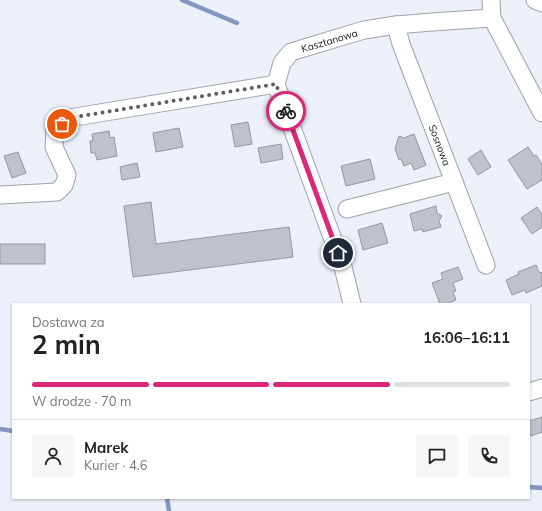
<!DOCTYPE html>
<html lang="pl">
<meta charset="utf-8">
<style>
:root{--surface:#fff;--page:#f6f6f6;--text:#222;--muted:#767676;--line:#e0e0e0;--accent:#db2777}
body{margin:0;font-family:Mulish,sans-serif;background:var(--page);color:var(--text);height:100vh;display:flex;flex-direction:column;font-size:15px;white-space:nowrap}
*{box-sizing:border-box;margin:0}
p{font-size:13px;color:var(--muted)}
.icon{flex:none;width:22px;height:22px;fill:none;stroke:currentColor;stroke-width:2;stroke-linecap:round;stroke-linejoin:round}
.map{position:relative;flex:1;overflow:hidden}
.sheet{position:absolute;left:12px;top:303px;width:518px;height:196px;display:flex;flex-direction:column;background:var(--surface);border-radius:0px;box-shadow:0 1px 3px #0004}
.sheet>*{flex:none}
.pin{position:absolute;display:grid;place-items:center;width:34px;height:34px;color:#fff;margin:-17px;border:2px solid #fff;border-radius:50%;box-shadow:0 1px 4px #0007}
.courier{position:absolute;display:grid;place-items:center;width:40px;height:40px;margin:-20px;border:3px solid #db2777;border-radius:50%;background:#fff;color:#222;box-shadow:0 1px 5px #0007}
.overview em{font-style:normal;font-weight:700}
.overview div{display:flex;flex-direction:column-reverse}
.overview{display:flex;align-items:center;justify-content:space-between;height:68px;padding:0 20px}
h1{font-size:26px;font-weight:700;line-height:30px}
.bar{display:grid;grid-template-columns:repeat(4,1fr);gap:6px 4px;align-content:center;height:48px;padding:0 20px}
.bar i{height:5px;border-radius:3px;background:var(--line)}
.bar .on{background:var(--accent)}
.bar p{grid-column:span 4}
.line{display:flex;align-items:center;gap:10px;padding:0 20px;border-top:1px solid var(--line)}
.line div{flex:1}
.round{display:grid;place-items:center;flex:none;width:42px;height:42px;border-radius:0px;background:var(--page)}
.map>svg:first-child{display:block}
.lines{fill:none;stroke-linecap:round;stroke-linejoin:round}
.stream{stroke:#8296c0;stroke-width:4.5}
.building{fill:#bec2cb;stroke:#9397a0}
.minor-casing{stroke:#9da1aa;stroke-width:19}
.minor{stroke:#fff;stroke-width:17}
.done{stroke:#5c5e64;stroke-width:4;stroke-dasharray:0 7.2}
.route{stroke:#db2777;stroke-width:5}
.labels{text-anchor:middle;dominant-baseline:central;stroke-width:3;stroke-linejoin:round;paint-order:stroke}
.street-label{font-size:10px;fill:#0f1013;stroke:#fcfdff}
</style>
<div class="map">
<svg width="542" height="511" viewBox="0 0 542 511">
<rect width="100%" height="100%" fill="#ebf0f9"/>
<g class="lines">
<g class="stream">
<polyline points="182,0 237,23"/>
<polyline points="0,429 13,431"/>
<polyline points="529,487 542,488"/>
<polyline points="167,498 169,511"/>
</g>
</g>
<g class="building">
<polygon points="248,122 252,144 235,147 231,125"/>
<polygon points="179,128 183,147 156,152 153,133"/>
<polygon points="109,131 110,138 114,137 117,156 97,160 95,153 91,153 90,141 93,141 92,134"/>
<polygon points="414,134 426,165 414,170 411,163 404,166 401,159 399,160 395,149 399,136 404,138"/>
<polygon points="281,144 283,159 261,163 258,148"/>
<polygon points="528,147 534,156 536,155 542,164 542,180 527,189 508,160"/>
<polygon points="481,150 491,167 478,175 468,159"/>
<polygon points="18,152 26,173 12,178 4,156"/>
<polygon points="370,159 375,179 346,186 341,166"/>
<polygon points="137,163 140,177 122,180 120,167"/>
<polygon points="151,202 156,244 289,227 293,257 133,277 124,206"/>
<polygon points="436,206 437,213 442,216 439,221 441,227 423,232 422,229 414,231 410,214"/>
<polygon points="537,207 542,214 542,227 532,234 521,218"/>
<polygon points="382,223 388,243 363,250 358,230"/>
<rect x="0" y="244" width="45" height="20"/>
<polygon points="536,265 539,272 542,273 542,286 526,293 525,290 512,295 506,280 519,274 518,272"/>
<polygon points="458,267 463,279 453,283 456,291 453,292 456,300 446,304 440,304 432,283 443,279 441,273"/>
<polygon points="542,417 542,432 531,436 529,430 529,421"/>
</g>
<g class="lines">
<defs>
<g id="minor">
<polyline points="491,0 492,18 542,113"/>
<polyline points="535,0 542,3"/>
<path id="s1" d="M396,25L401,44L486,265"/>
<path id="s2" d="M276,84L282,63L291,52L304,48L364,30L396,25L432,22L492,18"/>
<polyline points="276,84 343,267 352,304"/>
<polyline points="0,195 57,192 64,185 67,175 54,147 55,130 69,118 276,84"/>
<polyline points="347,209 454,182"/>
<polyline points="529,392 542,388"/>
</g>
</defs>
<use href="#minor" class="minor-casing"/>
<use href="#minor" class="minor"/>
</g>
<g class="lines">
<polyline class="done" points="62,124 69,118 276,84 286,111"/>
<polyline class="route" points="286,111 338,253"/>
</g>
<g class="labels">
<g class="street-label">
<text stroke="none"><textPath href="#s2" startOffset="76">Kasztanowa</textPath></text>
<text stroke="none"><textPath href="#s1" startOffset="128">Sosnowa</textPath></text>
</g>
</g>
</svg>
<div class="pin" style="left:62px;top:124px;background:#ea580c"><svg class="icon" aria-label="bag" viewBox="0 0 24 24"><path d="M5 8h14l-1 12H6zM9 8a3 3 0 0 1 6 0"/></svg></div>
<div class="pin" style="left:338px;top:253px;background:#1f2937"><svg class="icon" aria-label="home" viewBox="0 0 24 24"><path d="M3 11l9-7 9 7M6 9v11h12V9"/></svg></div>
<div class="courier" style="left:286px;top:111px"><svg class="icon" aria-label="bike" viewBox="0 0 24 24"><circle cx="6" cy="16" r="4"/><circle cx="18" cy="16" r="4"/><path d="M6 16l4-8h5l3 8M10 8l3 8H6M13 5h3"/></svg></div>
<section class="sheet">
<div class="overview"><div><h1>2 min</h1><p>Dostawa za</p></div><em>16:06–16:11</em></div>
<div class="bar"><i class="on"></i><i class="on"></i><i class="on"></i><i></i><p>W drodze · 70 m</p></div>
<div class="line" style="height:72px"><a class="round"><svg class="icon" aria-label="person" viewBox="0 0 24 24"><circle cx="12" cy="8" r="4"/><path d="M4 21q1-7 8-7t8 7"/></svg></a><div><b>Marek</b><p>Kurier · 4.6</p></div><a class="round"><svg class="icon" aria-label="chat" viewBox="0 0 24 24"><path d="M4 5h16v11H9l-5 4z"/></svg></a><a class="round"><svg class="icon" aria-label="phone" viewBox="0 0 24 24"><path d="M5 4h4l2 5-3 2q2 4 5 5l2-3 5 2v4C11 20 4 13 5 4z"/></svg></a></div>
</section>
</div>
